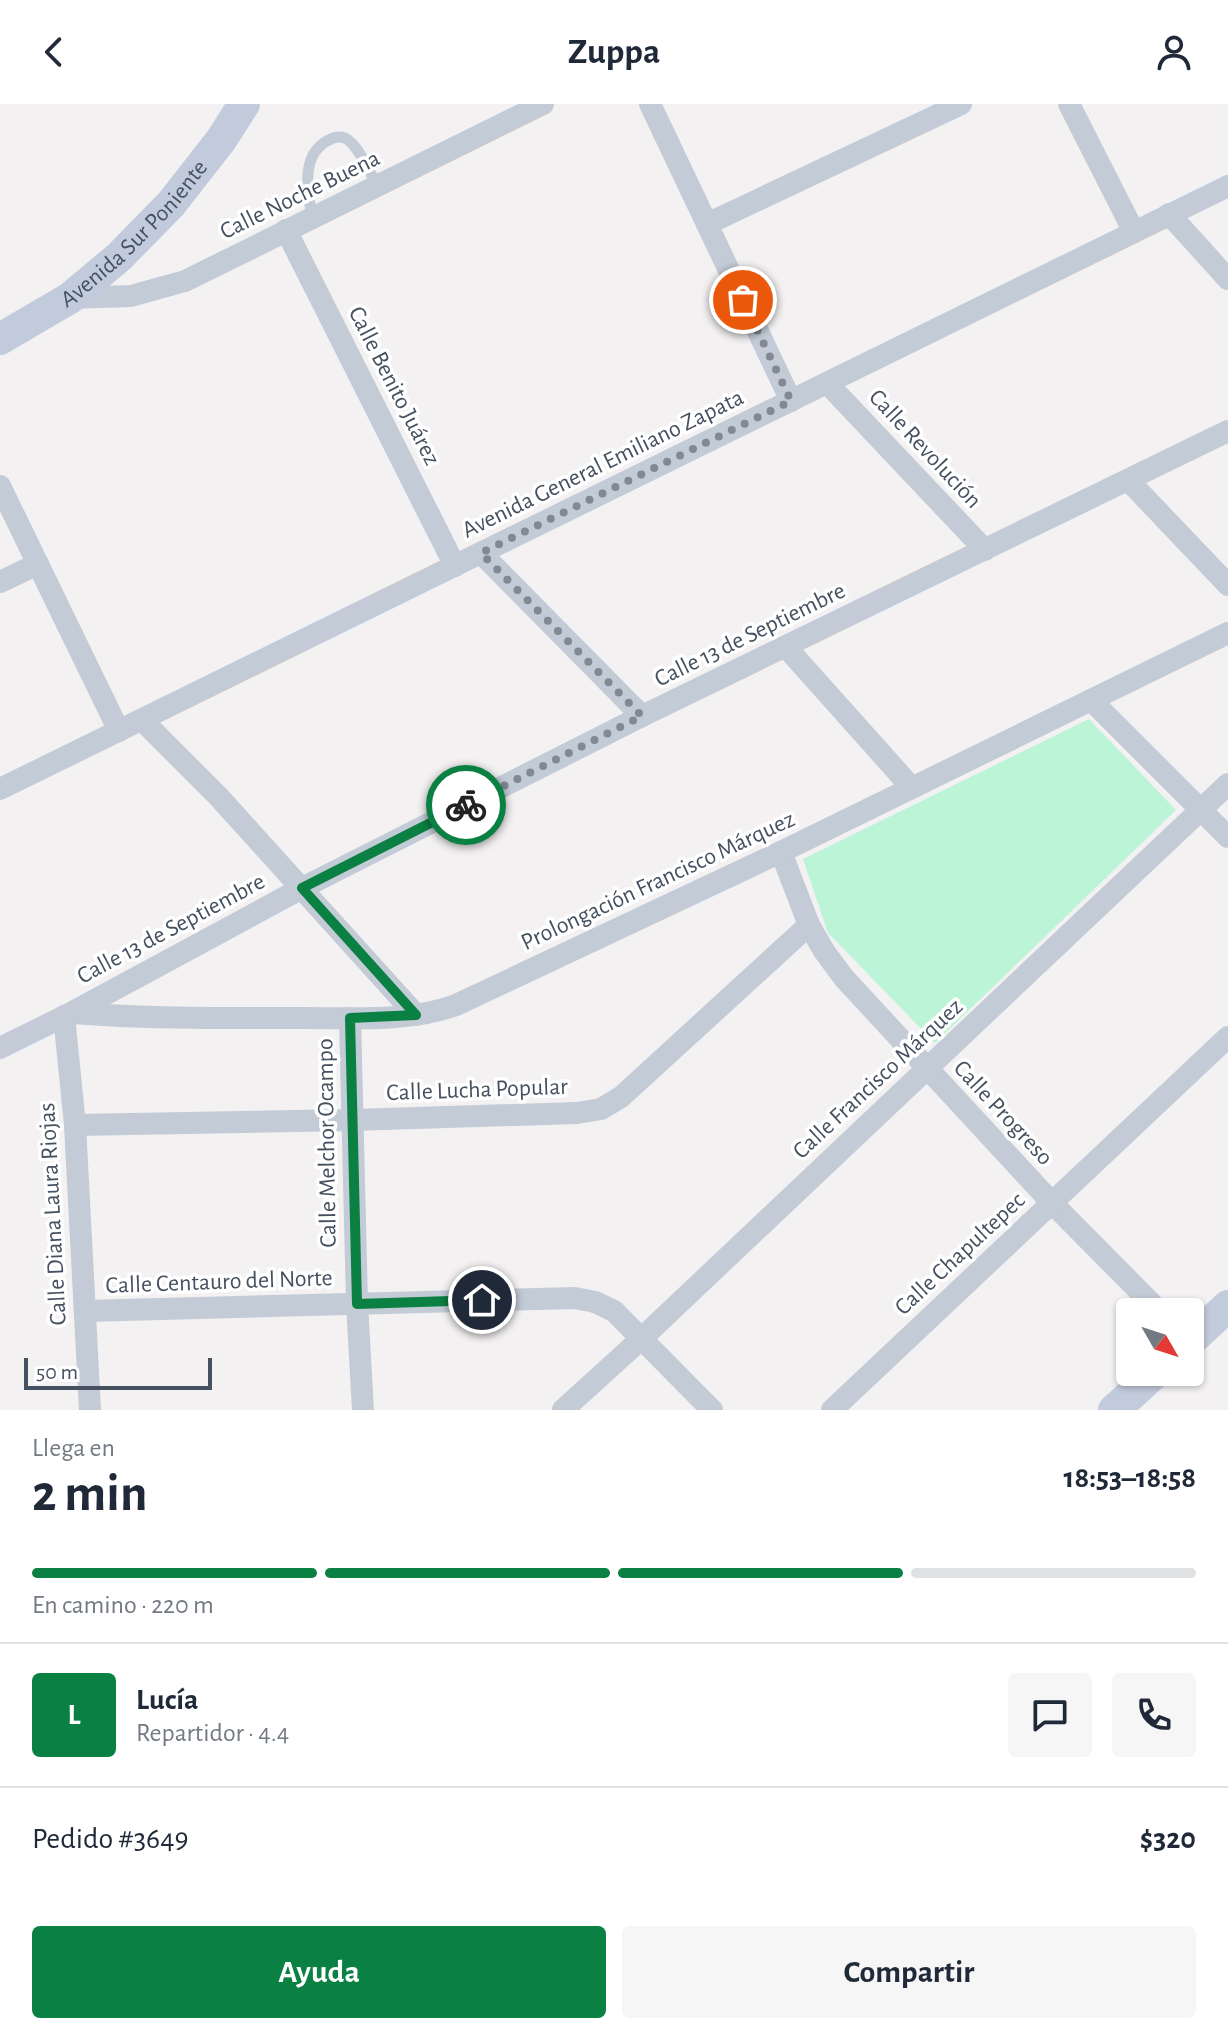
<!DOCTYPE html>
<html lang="es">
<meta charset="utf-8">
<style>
:root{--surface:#fff;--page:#f6f6f7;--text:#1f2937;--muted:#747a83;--line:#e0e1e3;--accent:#0b8043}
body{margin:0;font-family:"Alegreya Sans",sans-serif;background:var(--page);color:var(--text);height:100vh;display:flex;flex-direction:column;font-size:30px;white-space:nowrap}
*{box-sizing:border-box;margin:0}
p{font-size:26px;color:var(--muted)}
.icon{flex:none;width:44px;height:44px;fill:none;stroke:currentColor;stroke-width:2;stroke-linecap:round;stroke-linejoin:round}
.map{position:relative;height:1306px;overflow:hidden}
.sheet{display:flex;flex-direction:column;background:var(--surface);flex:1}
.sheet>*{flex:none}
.needle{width:52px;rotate:129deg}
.fabs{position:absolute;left:1116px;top:1194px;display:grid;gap:16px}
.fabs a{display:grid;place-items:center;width:88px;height:88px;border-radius:8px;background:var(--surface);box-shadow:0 2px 6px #0004;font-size:40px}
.scale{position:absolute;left:24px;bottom:20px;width:188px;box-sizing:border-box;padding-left:8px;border:4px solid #465160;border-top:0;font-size:22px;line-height:28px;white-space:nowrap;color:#465160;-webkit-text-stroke:6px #fff;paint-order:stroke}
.pin{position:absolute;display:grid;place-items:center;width:68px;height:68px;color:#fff;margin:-34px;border:4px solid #fff;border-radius:50%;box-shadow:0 2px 8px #0007}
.courier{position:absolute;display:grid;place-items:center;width:80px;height:80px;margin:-40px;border:6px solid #0b8043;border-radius:50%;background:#fff;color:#222;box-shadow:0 2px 10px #0007}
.headline em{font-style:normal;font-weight:700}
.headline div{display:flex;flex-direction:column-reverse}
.headline{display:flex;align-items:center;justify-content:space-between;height:136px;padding:0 32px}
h1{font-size:52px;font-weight:700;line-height:60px}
.bar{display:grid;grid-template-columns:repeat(4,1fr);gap:12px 8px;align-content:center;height:96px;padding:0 32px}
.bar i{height:10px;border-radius:6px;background:var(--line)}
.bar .active{background:var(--accent)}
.bar p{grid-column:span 4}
.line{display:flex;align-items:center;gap:20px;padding:0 32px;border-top:2px solid var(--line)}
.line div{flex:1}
.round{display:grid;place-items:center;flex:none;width:84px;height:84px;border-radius:8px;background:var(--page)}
.button{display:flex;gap:16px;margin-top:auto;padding:16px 32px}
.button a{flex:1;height:92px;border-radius:8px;background:var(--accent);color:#fff;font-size:32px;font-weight:700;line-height:92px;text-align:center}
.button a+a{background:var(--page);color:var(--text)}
header{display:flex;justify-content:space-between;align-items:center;height:104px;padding:0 32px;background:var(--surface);font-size:36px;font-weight:700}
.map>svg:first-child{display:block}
.green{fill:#bcf4d8}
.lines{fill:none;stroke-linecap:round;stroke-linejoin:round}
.lane{stroke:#c3cbd7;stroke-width:11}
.street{stroke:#c3cbd7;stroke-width:22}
.secondary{stroke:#c2cbdb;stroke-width:32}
.done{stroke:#838993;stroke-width:8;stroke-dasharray:0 14.4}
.route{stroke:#0b8043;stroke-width:10}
.labels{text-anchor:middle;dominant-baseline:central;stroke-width:7;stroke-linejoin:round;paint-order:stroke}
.street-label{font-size:24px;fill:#465160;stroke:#fff}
</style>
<header><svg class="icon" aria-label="back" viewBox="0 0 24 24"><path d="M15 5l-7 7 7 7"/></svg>Zuppa<svg class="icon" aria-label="person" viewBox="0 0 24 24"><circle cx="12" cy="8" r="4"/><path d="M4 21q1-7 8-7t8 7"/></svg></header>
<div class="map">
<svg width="1228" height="1306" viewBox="0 0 1228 1306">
<rect width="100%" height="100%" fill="#f3f1f1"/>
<polygon class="green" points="1089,615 1176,706 935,939 828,829 803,755"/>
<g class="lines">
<path class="lane" d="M312,113C308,88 300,52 327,37C332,34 339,32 345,34C358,40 370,69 377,81"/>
<g class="street">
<polyline points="650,0 791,297"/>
<polyline points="1069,0 1134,128"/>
<polyline points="1169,110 1228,175"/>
<polyline points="707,120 961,0"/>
<polyline points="286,126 455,462"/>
<polyline points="70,194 131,192 185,177 543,0"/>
<polyline points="827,279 985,446"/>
<polyline points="1129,377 1228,481"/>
<polyline points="0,382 119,627"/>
<polyline points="481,449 642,612"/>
<polyline points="0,478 38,460"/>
<polyline points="786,543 912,684"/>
<polyline points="1091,596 1228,733"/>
<polyline points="142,616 218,692 416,911"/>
<polyline points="0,685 1228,82"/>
<polyline points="781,748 809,821 824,847 844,874 1052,1099 1160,1208"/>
<path d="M72,909C150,915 227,914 305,914C353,914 410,918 456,901L781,748L1228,529"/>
<polyline points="64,912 75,1021 90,1306"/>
<polyline points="350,914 357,1200 363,1306"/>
<polyline points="0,944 71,909 302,784 642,612 1228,327"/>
<polyline points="75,1021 352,1016 577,1009 601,1005 621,993 809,821"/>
<polyline points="85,1207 575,1194 595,1198 614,1207 712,1306"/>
<polyline points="563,1306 641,1235 1228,680"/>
<polyline points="832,1306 1228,933"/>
</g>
<g class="secondary">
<path id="s1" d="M0,235L70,194L119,153L171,100L221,36L244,0"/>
<polyline points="1190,1237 1228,1202"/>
<polyline points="1114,1306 1156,1268"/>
</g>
</g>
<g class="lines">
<polyline class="done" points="466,701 642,612 481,449 791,297 743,196"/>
<polyline class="route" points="466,701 302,784 416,911 350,914 357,1200 482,1196"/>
</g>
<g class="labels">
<g class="street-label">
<text transform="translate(300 91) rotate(-26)">Calle Noche Buena</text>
<text stroke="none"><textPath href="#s1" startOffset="172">Avenida Sur Poniente</textPath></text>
<text transform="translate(394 282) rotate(63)">Calle Benito Juárez</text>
<text transform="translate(925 345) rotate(47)">Calle Revolución</text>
<text transform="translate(603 360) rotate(-26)">Avenida General Emiliano Zapata</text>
<text transform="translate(750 531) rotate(-26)">Calle 13 de Septiembre</text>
<text transform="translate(658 777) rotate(-25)">Prolongación Francisco Márquez</text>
<text transform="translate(171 825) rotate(-28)">Calle 13 de Septiembre</text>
<text transform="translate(878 975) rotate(-43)">Calle Francisco Márquez</text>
<text transform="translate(477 986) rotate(-2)">Calle Lucha Popular</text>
<text transform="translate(1003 1009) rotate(47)">Calle Progreso</text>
<text transform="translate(327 1039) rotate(-91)">Calle Melchor Ocampo</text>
<text transform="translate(53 1110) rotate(-93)">Calle Diana Laura Riojas</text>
<text transform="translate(960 1150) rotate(-43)">Calle Chapultepec</text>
<text transform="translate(219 1178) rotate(-2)">Calle Centauro del Norte</text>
</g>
</g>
</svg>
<div class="fabs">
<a><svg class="needle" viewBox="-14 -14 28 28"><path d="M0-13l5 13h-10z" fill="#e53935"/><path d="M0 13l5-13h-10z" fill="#747a83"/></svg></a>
</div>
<div class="scale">50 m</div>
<div class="pin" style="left:743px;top:196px;background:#ea580c"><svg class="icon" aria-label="bag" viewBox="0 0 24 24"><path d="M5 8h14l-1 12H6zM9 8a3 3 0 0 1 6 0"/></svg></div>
<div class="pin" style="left:482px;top:1196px;background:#1f2937"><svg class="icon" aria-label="home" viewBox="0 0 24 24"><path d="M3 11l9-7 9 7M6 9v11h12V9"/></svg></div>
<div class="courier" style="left:466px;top:701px"><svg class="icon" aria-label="bike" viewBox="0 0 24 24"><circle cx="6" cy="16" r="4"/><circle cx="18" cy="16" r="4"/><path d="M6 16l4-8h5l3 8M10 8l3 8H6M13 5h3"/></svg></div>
</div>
<section class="sheet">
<div class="headline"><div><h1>2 min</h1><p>Llega en</p></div><em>18:53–18:58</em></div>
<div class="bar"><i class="active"></i><i class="active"></i><i class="active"></i><i></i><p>En camino · 220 m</p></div>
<div class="line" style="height:144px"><b class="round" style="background:var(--accent);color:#fff">L</b><div><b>Lucía</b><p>Repartidor · 4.4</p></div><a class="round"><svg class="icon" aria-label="chat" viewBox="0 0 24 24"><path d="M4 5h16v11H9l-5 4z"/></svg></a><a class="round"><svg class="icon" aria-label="phone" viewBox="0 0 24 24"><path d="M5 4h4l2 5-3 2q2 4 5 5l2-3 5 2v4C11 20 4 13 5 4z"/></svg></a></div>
<div class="line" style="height:104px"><div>Pedido #3649</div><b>$320</b></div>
<div class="button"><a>Ayuda</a><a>Compartir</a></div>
</section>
